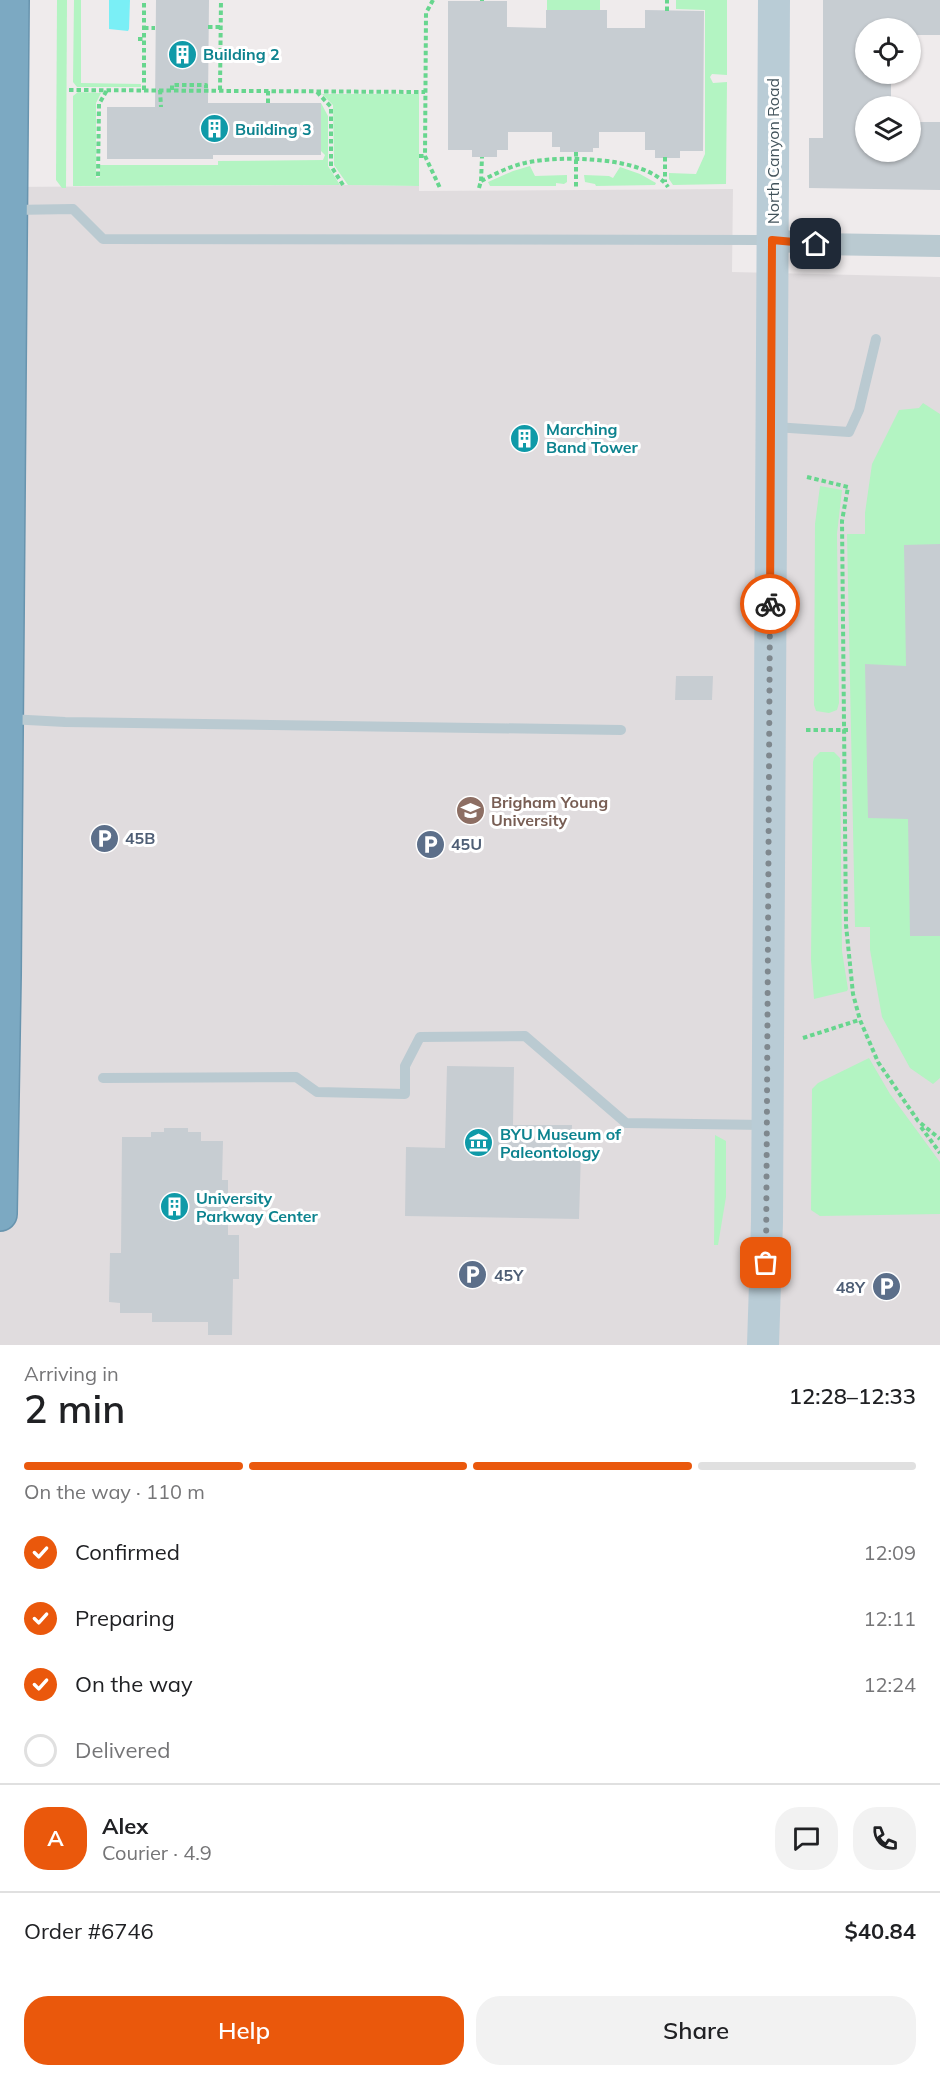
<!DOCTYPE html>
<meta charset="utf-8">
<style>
:root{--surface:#fff;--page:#f2f2f2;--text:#202124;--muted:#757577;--line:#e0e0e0;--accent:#ea580c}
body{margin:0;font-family:Mulish,sans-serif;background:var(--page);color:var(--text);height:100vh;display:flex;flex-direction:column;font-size:22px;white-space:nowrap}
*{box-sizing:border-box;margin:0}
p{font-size:20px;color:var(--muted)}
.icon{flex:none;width:33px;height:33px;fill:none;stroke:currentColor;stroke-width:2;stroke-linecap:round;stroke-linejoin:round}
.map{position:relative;height:1345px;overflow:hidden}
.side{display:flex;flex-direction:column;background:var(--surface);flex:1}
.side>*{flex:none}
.buttons{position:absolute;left:855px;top:18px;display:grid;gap:12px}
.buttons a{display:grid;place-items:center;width:66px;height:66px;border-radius:50%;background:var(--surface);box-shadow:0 2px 4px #0004;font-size:30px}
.pin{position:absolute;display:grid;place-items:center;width:51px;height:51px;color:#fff;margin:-26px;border-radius:12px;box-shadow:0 3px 9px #0006}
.courier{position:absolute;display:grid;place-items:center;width:60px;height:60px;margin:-30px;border:4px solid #ea580c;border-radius:50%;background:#fff;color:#222;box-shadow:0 2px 8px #0007}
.head em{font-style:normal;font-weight:600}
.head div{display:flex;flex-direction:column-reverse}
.head{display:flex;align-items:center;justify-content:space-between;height:102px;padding:0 24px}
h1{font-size:39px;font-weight:600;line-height:45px}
.bar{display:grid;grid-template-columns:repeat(4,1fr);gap:9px 6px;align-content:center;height:72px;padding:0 24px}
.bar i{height:8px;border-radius:4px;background:var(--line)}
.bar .on{background:var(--accent)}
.bar p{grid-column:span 4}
.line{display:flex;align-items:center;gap:15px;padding:0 24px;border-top:2px solid var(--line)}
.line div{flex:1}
.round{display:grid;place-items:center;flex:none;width:63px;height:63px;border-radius:24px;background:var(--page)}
ol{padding:0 24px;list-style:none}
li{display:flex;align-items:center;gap:18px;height:66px}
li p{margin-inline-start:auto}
li .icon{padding:6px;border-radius:50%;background:var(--accent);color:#fff;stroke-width:4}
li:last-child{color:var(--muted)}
li i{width:33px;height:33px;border:3px solid var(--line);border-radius:50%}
.button{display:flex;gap:12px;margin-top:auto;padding:12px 24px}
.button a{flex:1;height:69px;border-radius:24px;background:var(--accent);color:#fff;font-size:24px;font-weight:600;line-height:69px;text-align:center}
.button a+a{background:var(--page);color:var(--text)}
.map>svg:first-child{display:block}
.education{fill:#e0dcde}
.green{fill:#b3f4c2}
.water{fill:#7aeff6}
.building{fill:#c7cdd2}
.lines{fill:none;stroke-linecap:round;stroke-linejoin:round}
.highway-casing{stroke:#6894ae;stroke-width:36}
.path{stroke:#67d68e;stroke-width:4;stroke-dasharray:4.5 3;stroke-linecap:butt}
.lane{stroke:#bacad1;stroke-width:10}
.street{stroke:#bacad1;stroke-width:22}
.secondary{stroke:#b9ccd6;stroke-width:32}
.highway{stroke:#7ca9c2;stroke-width:33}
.done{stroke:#7f888e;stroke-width:6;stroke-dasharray:0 10.8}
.route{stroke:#ea580c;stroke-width:8}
.labels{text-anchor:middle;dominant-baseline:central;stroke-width:6;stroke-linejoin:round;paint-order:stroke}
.culture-label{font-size:16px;font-weight:bold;fill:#0d838f;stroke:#fff;text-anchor:start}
.street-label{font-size:16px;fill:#42535b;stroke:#fff}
.education-label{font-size:16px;font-weight:bold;fill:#785e54;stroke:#fff;text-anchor:start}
.service-label{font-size:16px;font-weight:bold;fill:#4e5e75;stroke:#fff;text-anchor:start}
</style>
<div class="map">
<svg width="940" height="1345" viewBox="0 0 940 1345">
<rect width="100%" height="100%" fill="#efebec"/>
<polygon class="education" points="348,185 419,186 419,191 733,189 732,272 940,277 940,1345 0,1345 0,187"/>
<g class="green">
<polygon points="57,0 67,0 66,188 62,188 56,180"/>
<polygon points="74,0 81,0 81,83 141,84 141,87 77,87 73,82"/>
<rect x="547" y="0" width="53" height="10"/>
<polygon points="676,0 727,0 727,75 712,74 710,77 713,83 727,82 726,184 673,185 669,179 669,173 696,174 705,154 705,10 676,9"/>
<polygon points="78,92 101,93 96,103 96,178 100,177 100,165 218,165 218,161 323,160 325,155 321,151 321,103 328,116 328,166 340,185 73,186 73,96"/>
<polygon points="322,94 419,94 419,186 348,185 334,165 333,105"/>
<polygon points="530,166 535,176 567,175 567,182 564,184 556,183 556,186 490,186 488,182 513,171"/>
<polygon points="620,167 640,174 656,183 655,185 596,186 595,184 585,182 584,175 609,176 613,178"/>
<polygon points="923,403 940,414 940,1078 933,1084 910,1068 882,1017 870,950 870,927 855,927 847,534 865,534 865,513 872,464 899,410 919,408"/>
<polygon points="820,486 842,490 837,534 839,703 837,710 829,713 816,711 814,705 815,524"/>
<polygon points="820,752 834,752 840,758 842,951 848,989 847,991 814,999 811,960 813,762 814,758"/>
<polygon points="869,1058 890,1094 940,1162 940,1214 820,1216 811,1210 812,1089 818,1083"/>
<polygon points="715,1135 726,1141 726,1197 718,1245 714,1245"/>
</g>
<polygon class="water" points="109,0 130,0 129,29 128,31 109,29"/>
<g class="building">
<polygon points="156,0 209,0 208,103 321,103 321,155 213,155 213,159 107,159 107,107 155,107"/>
<polygon points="823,0 940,0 940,35 910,35 910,28 866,28 866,74 891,74 891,106 866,106 866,152 910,152 910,122 940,122 940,190 809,188 809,138 823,138"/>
<polygon points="448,1 507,1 507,27 546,28 546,10 607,10 607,28 645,28 645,10 704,11 703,151 680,151 680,158 655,158 655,150 645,150 645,132 599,132 599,148 593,148 593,152 560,152 560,147 552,147 552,132 508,132 508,150 497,150 497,157 472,157 472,150 448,150"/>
<polygon points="940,544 940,936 910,936 908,819 868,818 865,664 906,666 904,545"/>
<polygon points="676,676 713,676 712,700 675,700"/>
<polygon points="447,1066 514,1067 513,1125 572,1125 571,1152 581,1152 579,1219 405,1216 406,1147 445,1148"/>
<polygon points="164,1128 188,1128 188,1132 201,1132 201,1141 223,1141 222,1180 228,1180 228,1235 239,1235 239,1279 233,1279 232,1335 208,1335 208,1322 152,1322 152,1313 120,1313 120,1303 109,1302 110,1253 121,1253 122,1137 151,1137 151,1132 164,1132"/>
</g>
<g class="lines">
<defs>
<polyline id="highway" points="0,1214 4,975 12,0"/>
</defs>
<use href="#highway" class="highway-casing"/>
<g class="path">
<polyline points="433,0 426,13 425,156 440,188"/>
<polyline points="482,0 482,1"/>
<polyline points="667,11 667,0"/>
<polyline points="208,27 221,27"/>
<polyline points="144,28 155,28"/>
<polyline points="138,39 144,39"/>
<polyline points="69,90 425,92"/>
<polyline points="144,90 144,0"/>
<polyline points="160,90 161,107"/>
<polyline points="172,90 172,85 206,85 206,90"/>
<polyline points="220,90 221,0"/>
<polyline points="268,91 268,103"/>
<polyline points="317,92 331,107 331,166 343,185"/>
<polyline points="576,152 576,188"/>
<polyline points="419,156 425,156"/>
<polyline points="665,157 665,182"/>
<polyline points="98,176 99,104 107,90"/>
<polyline points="481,181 482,157"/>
<path d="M479,188L481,181C495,174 510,166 525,163C558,155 648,156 668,187"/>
<polyline points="807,477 848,487 842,521 846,925 853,994 860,1020 878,1062 918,1121 940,1139"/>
<polyline points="806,730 851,730"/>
<polyline points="803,1038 859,1020"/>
<polyline points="921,1127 940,1153"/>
</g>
<g class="lane">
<polyline points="12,210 73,209 103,239 771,240"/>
<polyline points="775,427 849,432 859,410 876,339"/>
<polyline points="9,719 65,722 621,730"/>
<polyline points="103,1078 296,1077 317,1092 405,1094 405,1066 420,1037 525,1036 626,1123 764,1125"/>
</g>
<polyline class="street" points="772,240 816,244 940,246"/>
<polyline class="secondary" points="763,1345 767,1222 774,0"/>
<use href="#highway" class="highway"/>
</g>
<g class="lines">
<polyline class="done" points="766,1263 770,604"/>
<polyline class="route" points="770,604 772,240 816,244"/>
</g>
<defs>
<symbol id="building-disc" viewBox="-11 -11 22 22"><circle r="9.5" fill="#0f9aa8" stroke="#fff"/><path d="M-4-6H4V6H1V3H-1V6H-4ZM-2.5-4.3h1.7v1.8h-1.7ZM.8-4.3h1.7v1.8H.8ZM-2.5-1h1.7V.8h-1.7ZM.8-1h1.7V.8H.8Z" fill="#fff"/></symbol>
<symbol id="university-disc" viewBox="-11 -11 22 22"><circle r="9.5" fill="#8d6e63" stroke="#fff"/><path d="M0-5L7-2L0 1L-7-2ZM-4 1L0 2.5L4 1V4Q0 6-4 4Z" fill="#fff"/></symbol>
<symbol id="parking-disc" viewBox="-11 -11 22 22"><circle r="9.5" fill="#5c6f8a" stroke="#fff"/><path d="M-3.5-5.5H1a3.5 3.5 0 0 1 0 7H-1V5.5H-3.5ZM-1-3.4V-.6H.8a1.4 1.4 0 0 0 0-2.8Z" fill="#fff"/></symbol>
<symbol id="museum-disc" viewBox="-11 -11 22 22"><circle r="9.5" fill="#0f9aa8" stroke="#fff"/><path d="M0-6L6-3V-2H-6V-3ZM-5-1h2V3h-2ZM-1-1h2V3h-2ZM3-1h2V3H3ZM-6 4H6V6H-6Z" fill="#fff"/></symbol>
</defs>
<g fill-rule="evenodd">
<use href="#building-disc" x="166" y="38" width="33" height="33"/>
<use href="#building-disc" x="198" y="112" width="33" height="33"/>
<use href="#building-disc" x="508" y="422" width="33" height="33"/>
<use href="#university-disc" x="454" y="794" width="33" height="33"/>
<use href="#parking-disc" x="88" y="822" width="33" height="33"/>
<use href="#parking-disc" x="414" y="828" width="33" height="33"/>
<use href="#museum-disc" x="462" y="1126" width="33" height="33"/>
<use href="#building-disc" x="158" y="1190" width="33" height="33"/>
<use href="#parking-disc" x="456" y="1258" width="33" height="33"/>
<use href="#parking-disc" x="870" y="1270" width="33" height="33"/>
</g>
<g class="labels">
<g class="culture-label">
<text x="203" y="54">Building 2</text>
<text x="235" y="129">Building 3</text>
<text x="546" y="429">Marching<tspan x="546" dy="18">Band Tower</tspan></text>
<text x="500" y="1134">BYU Museum of<tspan x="500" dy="18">Paleontology</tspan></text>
<text x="196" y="1198">University<tspan x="196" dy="18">Parkway Center</tspan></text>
</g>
<g class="street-label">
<text transform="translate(773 151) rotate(-90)">North Canyon Road</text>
</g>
<g class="education-label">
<text x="491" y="802">Brigham Young<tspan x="491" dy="18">University</tspan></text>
</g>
<g class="service-label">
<text x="125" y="838">45B</text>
<text x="451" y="844">45U</text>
<text x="494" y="1275">45Y</text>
<text x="865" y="1287" text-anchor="end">48Y</text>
</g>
</g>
</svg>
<div class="buttons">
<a><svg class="icon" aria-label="locate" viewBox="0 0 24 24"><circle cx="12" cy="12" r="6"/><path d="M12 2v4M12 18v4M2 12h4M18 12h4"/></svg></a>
<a><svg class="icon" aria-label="layers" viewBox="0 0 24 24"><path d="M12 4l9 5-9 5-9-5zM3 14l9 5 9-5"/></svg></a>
</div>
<div class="pin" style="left:766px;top:1263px;background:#ea580c"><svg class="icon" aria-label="bag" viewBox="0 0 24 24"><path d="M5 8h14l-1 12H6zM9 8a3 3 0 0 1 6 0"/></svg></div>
<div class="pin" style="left:816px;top:244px;background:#1f2937"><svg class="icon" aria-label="home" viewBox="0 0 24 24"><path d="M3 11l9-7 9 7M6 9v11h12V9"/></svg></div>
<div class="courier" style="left:770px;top:604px"><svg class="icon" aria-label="bike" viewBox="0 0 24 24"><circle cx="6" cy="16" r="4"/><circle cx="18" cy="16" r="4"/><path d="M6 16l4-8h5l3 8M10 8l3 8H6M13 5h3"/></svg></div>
</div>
<section class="side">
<div class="head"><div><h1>2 min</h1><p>Arriving in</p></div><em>12:28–12:33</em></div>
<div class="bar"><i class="on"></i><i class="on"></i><i class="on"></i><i></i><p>On the way · 110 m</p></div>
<ol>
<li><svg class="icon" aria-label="check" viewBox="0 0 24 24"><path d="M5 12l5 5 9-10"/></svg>Confirmed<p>12:09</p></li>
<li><svg class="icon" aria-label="check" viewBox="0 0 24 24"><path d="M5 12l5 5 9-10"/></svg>Preparing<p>12:11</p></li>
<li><svg class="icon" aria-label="check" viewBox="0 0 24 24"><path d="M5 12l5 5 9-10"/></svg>On the way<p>12:24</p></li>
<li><i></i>Delivered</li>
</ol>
<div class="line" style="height:108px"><b class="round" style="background:var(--accent);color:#fff">A</b><div><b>Alex</b><p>Courier · 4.9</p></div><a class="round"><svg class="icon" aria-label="chat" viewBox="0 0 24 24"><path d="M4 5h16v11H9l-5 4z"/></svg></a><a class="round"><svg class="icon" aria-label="phone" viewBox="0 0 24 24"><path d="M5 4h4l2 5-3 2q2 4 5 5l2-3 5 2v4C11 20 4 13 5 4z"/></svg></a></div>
<div class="line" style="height:78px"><div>Order #6746</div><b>$40.84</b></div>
<div class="button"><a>Help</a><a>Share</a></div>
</section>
